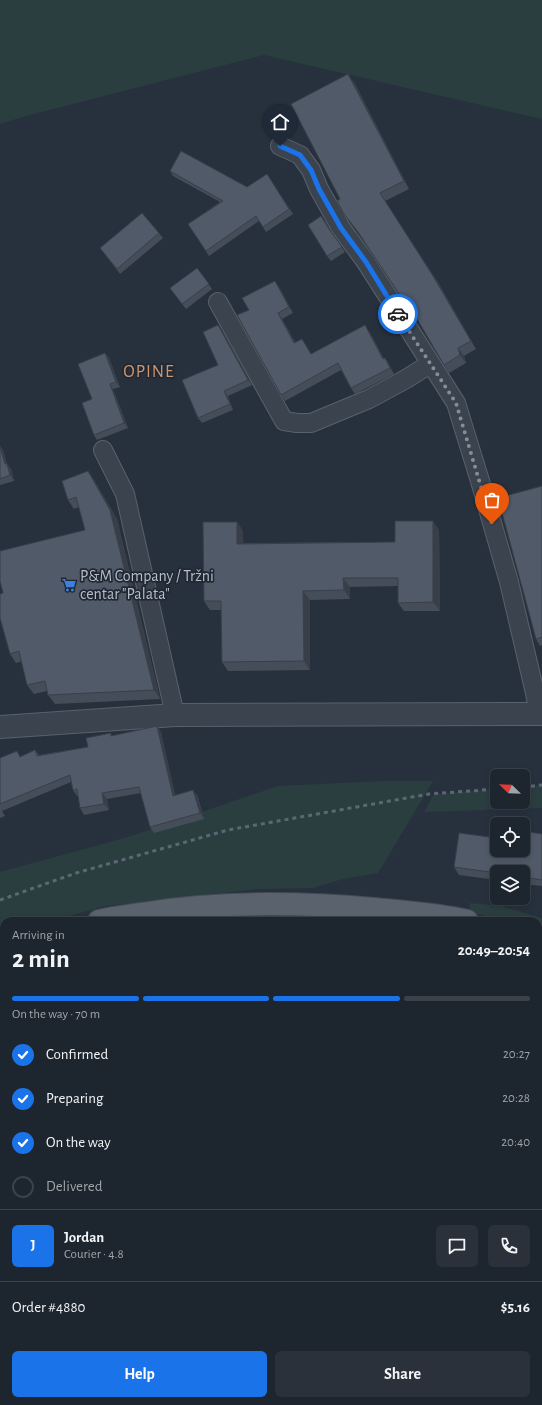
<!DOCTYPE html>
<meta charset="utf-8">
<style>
:root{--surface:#1d252e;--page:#2a313a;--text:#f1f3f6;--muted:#a0a5aa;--line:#3b424a;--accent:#1a73e8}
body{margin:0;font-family:"Alegreya Sans",sans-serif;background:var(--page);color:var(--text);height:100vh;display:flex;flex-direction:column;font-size:15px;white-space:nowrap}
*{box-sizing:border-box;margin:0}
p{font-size:13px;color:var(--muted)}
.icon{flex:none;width:22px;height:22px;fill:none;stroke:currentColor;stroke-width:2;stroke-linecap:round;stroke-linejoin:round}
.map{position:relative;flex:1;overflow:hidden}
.details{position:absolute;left:0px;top:917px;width:542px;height:488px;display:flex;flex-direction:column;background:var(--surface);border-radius:12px 12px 0 0;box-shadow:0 2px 6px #0003,0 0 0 1px var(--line)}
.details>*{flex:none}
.needle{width:26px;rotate:293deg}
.fabs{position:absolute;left:490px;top:769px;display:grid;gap:8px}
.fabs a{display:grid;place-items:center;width:40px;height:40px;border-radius:6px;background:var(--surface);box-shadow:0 2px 6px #0003,0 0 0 1px var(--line);font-size:20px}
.pin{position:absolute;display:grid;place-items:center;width:34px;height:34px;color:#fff;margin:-41px -17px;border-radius:50% 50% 50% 0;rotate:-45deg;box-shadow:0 0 4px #0007}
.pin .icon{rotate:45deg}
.courier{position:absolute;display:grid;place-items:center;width:40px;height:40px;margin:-20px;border:3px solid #1a73e8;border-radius:50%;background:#fff;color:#222;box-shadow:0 1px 5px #0007}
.overview em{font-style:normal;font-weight:700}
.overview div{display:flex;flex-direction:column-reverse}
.overview{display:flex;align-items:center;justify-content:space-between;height:68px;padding:0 12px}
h1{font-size:26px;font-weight:700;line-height:30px}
.bar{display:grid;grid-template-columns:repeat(4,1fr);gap:6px 4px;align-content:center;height:48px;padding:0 12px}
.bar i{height:5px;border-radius:3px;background:var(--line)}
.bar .active{background:var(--accent)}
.bar p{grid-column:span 4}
.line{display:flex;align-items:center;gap:10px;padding:0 12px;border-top:1px solid var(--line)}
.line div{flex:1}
.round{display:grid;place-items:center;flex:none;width:42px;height:42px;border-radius:6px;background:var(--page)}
ol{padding:0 12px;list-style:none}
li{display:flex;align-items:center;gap:12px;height:44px}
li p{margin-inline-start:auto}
li .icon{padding:4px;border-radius:50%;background:var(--accent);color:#fff;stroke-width:4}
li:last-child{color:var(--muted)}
li i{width:22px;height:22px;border:2px solid var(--line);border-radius:50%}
.action{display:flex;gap:8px;margin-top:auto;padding:8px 12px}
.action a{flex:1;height:46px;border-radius:6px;background:var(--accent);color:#fff;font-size:16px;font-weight:700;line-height:46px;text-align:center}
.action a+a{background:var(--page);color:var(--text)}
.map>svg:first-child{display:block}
.green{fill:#2a3e3f}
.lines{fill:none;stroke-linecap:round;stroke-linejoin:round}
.minor-casing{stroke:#59616b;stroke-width:20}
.tertiary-casing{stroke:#59616b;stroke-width:24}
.primary-casing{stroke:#444c57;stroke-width:24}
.minor{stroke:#3b434e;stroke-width:18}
.tertiary{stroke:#3b434e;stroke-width:22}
.primary{stroke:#59626d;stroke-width:22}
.rail{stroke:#5d6774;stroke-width:3;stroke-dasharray:4 4;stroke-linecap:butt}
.wall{fill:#454d59}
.shaded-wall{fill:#383f49}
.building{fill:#505a68;stroke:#383f49}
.done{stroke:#858d97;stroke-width:4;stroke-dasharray:0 7.2}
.route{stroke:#1a73e8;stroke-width:5}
.labels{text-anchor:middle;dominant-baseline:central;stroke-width:3.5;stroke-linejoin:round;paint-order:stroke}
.poi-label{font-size:16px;fill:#b7bec8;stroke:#202833;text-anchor:start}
.quarter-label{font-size:18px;letter-spacing:1px;fill:#cc956e;stroke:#202833}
</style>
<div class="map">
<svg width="542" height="1405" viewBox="0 0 542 1405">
<rect width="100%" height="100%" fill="#27313d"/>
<g class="green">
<polygon points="0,0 542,0 542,119 264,55 26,116 0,124"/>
<polygon points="384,781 433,781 378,873 343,879 313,888 259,889 106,906 50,921 4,921 4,933 0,935 0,872 125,838 278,786"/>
<polygon points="542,785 542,808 424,812 434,794 497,789 497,802 523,802 523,787"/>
<polygon points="470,903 501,906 542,918 542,929 538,927 538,921 508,921 473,913 470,910"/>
<polygon points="538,961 542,962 542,1021 538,1018"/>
<polygon points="4,964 4,1297 0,1302 0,965"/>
<polygon points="0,1317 4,1320 4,1401 311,1401 316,1405 0,1405"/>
</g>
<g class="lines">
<defs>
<g id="minor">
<polyline points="280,146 300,155 311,170 319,189 341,228 366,262 456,403 480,481 509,582 535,693 539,714"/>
<polyline points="218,302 284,421 297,423 311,423 369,399 406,379 430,364"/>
<polyline points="103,450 125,494 175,715"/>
<polyline points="538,1296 542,1305"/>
<polyline points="538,1323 542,1324"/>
<polyline points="310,1401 314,1405"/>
<polyline points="19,1405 23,1401"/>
</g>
<polyline id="tertiary" points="0,727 175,715 542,714"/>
<g id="primary">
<path d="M99,921C113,918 127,916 141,914C218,901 296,902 374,909C405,912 437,914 467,921"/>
<polyline points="538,938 542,939"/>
<polyline points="0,947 4,946"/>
</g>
</defs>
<use href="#minor" class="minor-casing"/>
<use href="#tertiary" class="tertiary-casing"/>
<use href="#primary" class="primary-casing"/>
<use href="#minor" class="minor"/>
<use href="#tertiary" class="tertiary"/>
<use href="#primary" class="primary"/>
<g class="rail">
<polyline points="523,787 542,785"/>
<polyline points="0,900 76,873 228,830 429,794 497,789"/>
</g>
</g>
<g class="wall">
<polygon points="354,82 409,189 385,201 439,284 476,349 464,356 466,363 449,373 444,365 408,304 406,305 362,237 344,214 340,199"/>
<polygon points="170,171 247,187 267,174 293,214 266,232 259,221 209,256 188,224 220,202 173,176"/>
<polygon points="325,221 332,233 345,252 331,261 327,256"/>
<polygon points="159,233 163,238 120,274 100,248"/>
<polygon points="197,268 212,289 186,309 170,288"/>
<polygon points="279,287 293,313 282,319 295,342 306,345 311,354 369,331 384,359 385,358 389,364 394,374 355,394 351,388 341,370 285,401 281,395 249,310"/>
<polygon points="218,325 222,330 252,385 228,396 233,410 202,423 198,418 218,365"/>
<polygon points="105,353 109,358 120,387 113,389 128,428 97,440 94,435 92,399"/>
<polygon points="0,446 3,450 7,464 11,469 14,481 0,485"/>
<polygon points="88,471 94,480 117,519 160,699 55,704 48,695 47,691 34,694 27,685 22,661 16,663 10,654 3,593 85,530 79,507 74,509 68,500"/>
<polygon points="542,486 542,645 540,646 536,639"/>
<polygon points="237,522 243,531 243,543 395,542 439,530 440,611 404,611 398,603 398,586 350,587 350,599 310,600 310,670 228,671 222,662 221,610 210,610 204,601"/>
<polygon points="157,726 161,732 175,795 193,790 198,797 204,819 154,833 150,827 141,793 107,799 109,810 84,815 80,808 78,796 77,796 73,790 71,782 2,811 5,816 0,818 0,758 21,756 35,750 39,755 88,747 112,736"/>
<polygon points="542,834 542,886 523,884 523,872 497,872 497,880 459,875 454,867 527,843"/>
<polygon points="538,1157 542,1160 542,1201 538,1198"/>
<polygon points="542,1255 542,1271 538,1266 538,1261"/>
</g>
<g class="shaded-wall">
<polygon points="348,74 354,82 409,189 404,181"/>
<polygon points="380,193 439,284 476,349 471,341"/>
<polygon points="275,281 279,287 293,313 289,307"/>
<polygon points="278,313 282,319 298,349 294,343"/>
<polygon points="218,325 222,330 252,385 248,380"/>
<polygon points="365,325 369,331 387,365 383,359"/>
<polygon points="458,348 464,356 466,363 460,355"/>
<polygon points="105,353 109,358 120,387 116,382"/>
<polygon points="385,358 389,364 394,374 390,368"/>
<polygon points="110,384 113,389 128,428 124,423"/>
<polygon points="224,391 228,396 233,410 230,404"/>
<polygon points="0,446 3,450 7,464 11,469 14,481 10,475 5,464"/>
<polygon points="88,471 94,480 117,519 160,699 154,690"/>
<polygon points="433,521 439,530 440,611 433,602"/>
<polygon points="237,522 243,531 244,552 237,544"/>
<polygon points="343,578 350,587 350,599 344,590"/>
<polygon points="303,591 310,600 310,670 304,661"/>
<polygon points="157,726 161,732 177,802 173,796"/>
<polygon points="193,790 198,797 204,819 200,813"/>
<polygon points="102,793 107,799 109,810 104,804"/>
<polygon points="542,1104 542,1118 538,1123 538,1109"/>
</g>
<g class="building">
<polygon points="348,74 404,181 380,193 433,276 471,341 458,348 460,355 444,365 403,295 401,297 358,232 344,214 337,201 340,199 291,104"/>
<polygon points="181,151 247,187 267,174 289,209 263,227 256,216 206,251 188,224 223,201 170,171"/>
<polygon points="142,213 159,233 117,269 100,248"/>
<polygon points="321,216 329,229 342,247 327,256 308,225"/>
<polygon points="197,268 209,284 182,304 170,288"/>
<polygon points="275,281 289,307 278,313 294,343 302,339 311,354 365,325 383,359 385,358 390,368 351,388 338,363 281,395 237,315 249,310 242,298"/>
<polygon points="218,325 248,380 224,391 230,404 198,418 182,380 218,365 203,332"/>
<polygon points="105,353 116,382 110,384 124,423 94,435 82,403 92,399 78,364"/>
<polygon points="0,447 5,464 7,464 10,475 0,479"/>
<polygon points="88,471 110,510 154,690 48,695 45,681 27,685 19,651 10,654 0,618 0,594 3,593 0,581 0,551 85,530 76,497 68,500 62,481"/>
<polygon points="542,486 542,637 536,639 498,498"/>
<polygon points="395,521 433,521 433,602 398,603 398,578 343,578 344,590 303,591 304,661 222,662 221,601 204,601 203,522 237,522 237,544 395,542"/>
<polygon points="157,726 173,796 193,790 200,813 150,827 139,787 102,793 104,804 80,808 77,789 73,790 70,775 0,804 0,758 17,751 20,757 35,750 37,756 88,747 86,738 111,733 111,736"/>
<polygon points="529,832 542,834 542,880 523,877 523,872 497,872 497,873 454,867 459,833 497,838 497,850 523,850 523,842 527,843"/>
<polygon points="538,1087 542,1090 542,1104 538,1109"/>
<polygon points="538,1157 542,1160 542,1198 538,1195"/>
<polygon points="542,1255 542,1268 538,1265 538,1261"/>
</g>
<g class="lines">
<polyline class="done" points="398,314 456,403 492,524"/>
<polyline class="route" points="280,146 300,155 311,170 319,189 341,228 366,262 398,314"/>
</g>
<defs>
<symbol id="supermarket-bare" viewBox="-9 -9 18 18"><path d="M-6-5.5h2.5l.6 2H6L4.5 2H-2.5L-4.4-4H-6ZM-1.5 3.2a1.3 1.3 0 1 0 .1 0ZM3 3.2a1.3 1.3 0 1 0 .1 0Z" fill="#3f7fe0" stroke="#202833" stroke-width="2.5" paint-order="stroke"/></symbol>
</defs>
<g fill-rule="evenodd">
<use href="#supermarket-bare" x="59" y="575" width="20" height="20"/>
</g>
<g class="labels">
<g class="poi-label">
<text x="80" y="576">P&amp;M Company / Tržni<tspan x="80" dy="18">centar "Palata"</tspan></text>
</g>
<g class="quarter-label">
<text x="149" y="372">OPINE</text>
</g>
</g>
</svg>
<div class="fabs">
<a><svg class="needle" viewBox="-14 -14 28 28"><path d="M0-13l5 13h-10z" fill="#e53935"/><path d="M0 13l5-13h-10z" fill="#a0a5aa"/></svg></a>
<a><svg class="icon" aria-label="locate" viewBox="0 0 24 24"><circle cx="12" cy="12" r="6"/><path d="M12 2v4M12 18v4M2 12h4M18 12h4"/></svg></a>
<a><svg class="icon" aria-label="layers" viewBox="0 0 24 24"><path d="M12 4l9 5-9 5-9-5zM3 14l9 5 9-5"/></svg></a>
</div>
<div class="pin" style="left:492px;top:524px;background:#ea580c"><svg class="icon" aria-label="bag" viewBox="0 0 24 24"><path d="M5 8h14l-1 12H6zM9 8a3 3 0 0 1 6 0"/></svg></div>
<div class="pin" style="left:280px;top:146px;background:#1f2937"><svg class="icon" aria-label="home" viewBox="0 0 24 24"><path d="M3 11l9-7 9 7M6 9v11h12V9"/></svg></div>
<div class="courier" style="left:398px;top:314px"><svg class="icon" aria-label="car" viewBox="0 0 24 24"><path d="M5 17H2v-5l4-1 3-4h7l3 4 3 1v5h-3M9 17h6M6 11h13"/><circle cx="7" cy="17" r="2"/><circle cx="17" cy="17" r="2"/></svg></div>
<section class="details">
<div class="overview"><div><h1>2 min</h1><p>Arriving in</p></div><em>20:49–20:54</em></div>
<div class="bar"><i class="active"></i><i class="active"></i><i class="active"></i><i></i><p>On the way · 70 m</p></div>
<ol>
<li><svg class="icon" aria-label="check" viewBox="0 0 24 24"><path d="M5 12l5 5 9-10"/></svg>Confirmed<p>20:27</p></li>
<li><svg class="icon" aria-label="check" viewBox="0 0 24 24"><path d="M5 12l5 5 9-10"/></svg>Preparing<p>20:28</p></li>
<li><svg class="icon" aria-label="check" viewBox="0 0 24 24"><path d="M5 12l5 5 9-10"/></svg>On the way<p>20:40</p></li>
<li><i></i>Delivered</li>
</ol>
<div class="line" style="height:72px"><b class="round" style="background:var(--accent);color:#fff">J</b><div><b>Jordan</b><p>Courier · 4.8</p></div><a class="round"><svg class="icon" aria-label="chat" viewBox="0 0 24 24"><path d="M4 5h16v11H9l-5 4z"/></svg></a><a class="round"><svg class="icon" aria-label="phone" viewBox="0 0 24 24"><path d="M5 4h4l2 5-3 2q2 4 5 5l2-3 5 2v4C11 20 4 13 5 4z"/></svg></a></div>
<div class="line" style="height:52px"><div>Order #4880</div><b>$5.16</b></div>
<div class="action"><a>Help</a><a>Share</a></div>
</section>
</div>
